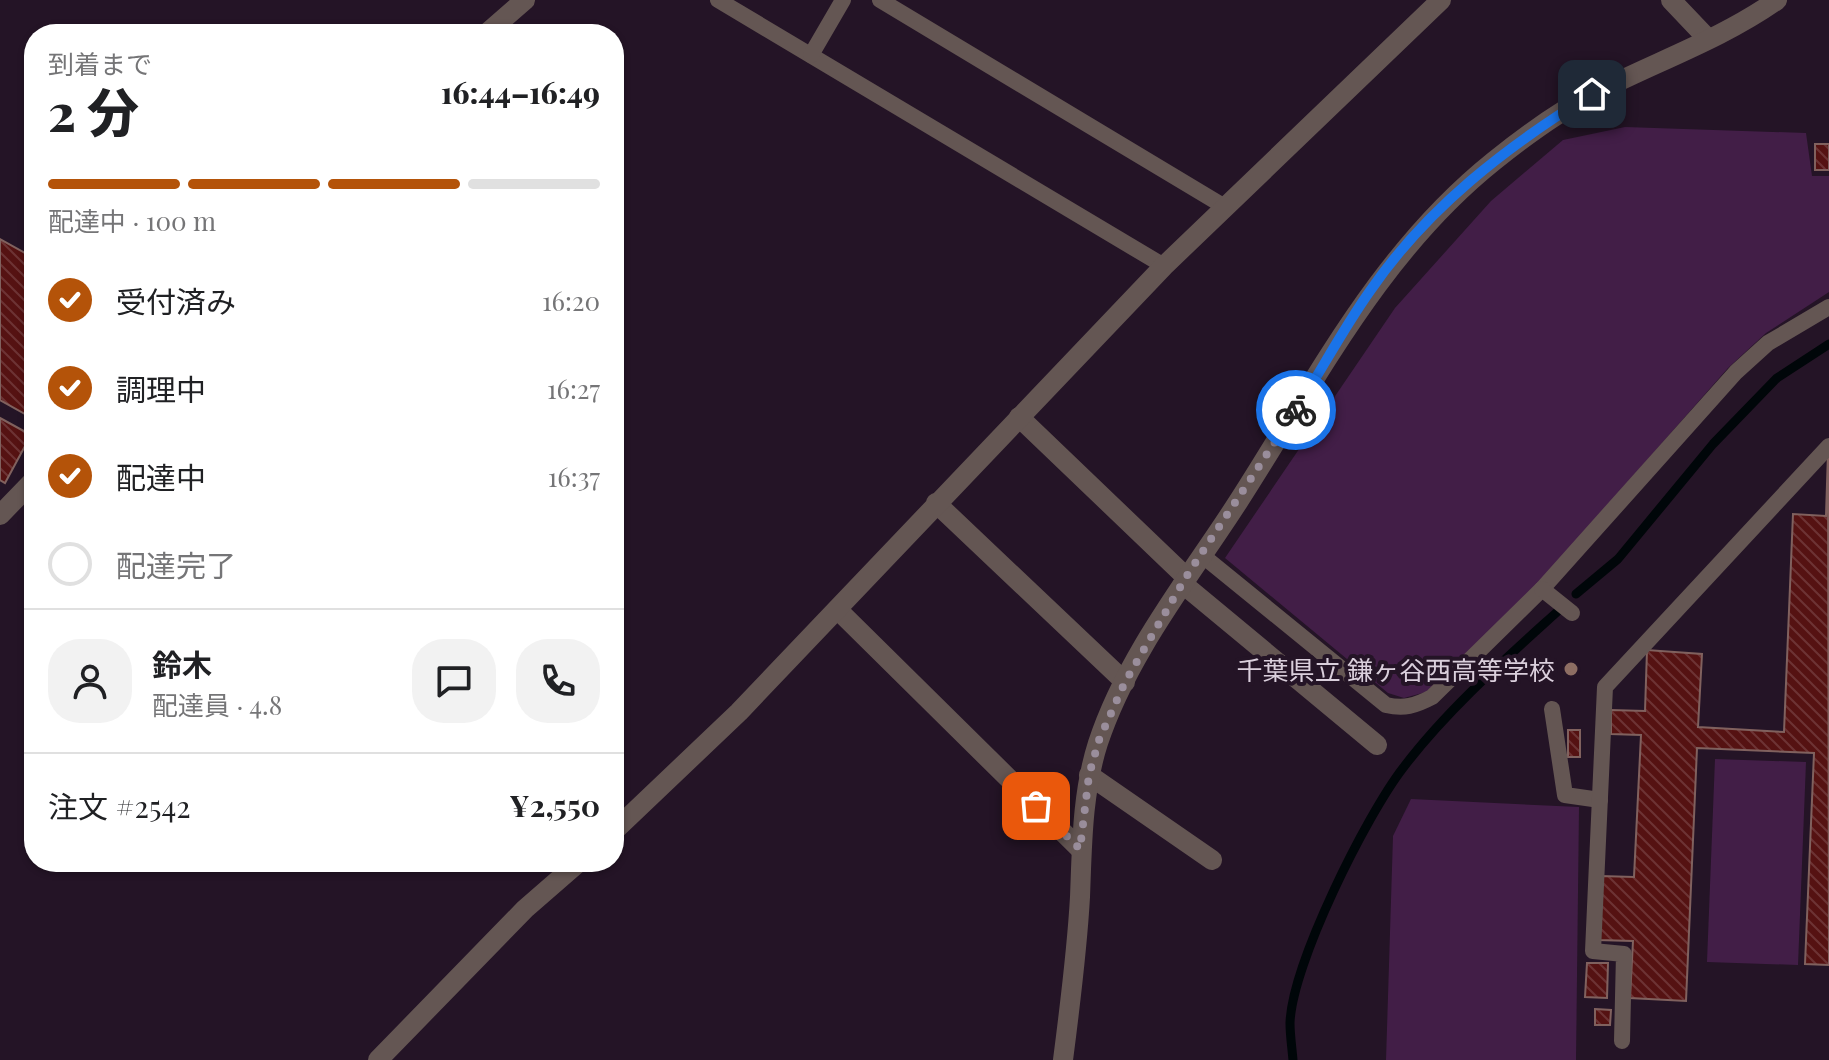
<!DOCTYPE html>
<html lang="ja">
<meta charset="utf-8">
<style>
:root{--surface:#fff;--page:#f2f2f2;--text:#202124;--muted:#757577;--line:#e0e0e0;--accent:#b45309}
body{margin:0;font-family:"Playfair Display","Noto Sans JP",serif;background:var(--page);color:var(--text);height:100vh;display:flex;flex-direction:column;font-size:30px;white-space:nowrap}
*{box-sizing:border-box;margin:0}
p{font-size:26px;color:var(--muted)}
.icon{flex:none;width:44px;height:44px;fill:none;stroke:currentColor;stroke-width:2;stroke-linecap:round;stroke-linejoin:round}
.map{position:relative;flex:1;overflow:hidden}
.details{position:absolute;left:24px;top:24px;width:600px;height:848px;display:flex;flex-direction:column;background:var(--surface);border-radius:32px;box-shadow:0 2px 6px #0004}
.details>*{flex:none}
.pin{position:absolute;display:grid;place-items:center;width:68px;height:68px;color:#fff;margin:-34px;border-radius:16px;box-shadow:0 4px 12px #0006}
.courier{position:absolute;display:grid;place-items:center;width:80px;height:80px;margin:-40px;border:6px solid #1a73e8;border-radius:50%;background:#fff;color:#222;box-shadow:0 2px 10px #0007}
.summary em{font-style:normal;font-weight:800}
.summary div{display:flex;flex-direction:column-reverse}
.summary{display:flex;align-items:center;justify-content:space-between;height:136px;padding:0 24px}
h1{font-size:52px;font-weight:800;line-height:60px}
.bar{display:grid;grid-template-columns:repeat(4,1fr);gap:12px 8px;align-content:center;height:96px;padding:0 24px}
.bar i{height:10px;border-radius:6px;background:var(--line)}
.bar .on{background:var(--accent)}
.bar p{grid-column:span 4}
.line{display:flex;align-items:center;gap:20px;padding:0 24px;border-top:2px solid var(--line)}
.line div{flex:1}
.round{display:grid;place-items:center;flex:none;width:84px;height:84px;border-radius:32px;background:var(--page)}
ol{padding:0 24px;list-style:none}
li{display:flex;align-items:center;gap:24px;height:88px}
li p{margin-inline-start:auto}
li .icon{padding:8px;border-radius:50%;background:var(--accent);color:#fff;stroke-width:4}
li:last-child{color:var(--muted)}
li i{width:44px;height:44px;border:4px solid var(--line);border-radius:50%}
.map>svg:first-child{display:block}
.grass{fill:#421e47}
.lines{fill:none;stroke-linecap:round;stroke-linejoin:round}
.stream{stroke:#000609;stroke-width:9}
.building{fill:url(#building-back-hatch);stroke:#80615e;stroke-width:2}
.lane{stroke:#645653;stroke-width:16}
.street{stroke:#645653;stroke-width:20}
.done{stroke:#9a8e9c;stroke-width:8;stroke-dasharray:0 14.4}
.route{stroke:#1a73e8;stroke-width:10}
.education-dot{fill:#8d6e63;stroke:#241426;stroke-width:3}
.labels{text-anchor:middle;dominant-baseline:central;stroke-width:8;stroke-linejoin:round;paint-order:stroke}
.poi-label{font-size:26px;fill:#dacfdc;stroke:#241426;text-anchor:end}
</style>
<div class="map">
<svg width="1829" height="1060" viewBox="0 0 1829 1060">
<defs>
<pattern id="building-back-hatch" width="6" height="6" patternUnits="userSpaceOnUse" patternTransform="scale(2)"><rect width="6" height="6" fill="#551212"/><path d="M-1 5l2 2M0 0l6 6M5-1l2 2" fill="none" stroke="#6d3334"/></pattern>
</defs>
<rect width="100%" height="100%" fill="#241426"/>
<g class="grass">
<polygon points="1625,127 1806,133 1812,176 1829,176 1829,292 1766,333 1728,368 1538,584 1426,692 1404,698 1388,693 1225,558 1395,308 1491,201 1563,140"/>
<polygon points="1715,759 1806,762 1798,965 1707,962"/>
<polygon points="1411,799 1579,807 1576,1060 1386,1060 1393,836"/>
</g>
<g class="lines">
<g class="stream">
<polyline points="1576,594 1618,559 1713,444 1777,378 1829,344"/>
<path d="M1293,1060C1292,1048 1290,1035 1290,1023C1292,964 1366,816 1403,768C1446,711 1504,660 1557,612"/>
</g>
</g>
<g class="building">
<rect x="1815" y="144" width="14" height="26"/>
<polygon points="0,239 34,258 34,419 0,400"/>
<polygon points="0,418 31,435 5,483 0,480"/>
<polygon points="1828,452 1829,965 1805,964 1814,753 1697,748 1686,1001 1630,998 1633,941 1598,940 1601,876 1634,877 1641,735 1611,734 1611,710 1645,711 1647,650 1702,654 1698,727 1784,732 1793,514 1826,516"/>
<rect x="1568" y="730" width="12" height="27"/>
<polygon points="1587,963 1608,963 1607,998 1585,997"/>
<polygon points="1595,1009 1611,1010 1610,1025 1595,1025"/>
</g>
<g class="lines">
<g class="lane">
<polyline points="718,0 1164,266"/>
<polyline points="880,0 1225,207"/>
<polyline points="811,55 843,0"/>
<path d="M1203,556L1386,705C1404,709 1415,706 1432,697L1542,589L1736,372L1768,343L1829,307"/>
<polyline points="1542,589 1572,613"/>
<polyline points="1552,709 1565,795 1600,800"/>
<polyline points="1622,1041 1624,954 1593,951 1605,687 1829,446"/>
</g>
<g class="street">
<polyline points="1671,0 1708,39"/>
<polyline points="486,34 525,0"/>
<polyline points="1019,417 1186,577"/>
<polyline points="936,503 1125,682"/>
<polyline points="0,515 34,480"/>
<polyline points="1183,584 1377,745"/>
<polyline points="838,610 1080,849"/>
<polyline points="1089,775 1212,860"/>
<polyline points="614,831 739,712 1164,266 1441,0"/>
<polyline points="378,1060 525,909 579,862"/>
<path d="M1063,1060C1070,1006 1077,951 1080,897C1082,846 1082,793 1098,743C1127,655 1189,578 1238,502C1316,381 1379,253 1494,161C1525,136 1559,111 1595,93C1655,62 1722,39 1777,0"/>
</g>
</g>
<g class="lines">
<polyline class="done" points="1036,806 1080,849 1089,775 1099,740 1125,682 1186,577 1296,410"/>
<path class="route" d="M1296,410C1321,371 1343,329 1370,291C1427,208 1507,146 1592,94"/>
</g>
<circle class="education-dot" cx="1571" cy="669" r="8"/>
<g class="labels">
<g class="poi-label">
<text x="1555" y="669">千葉県立 鎌ヶ谷西高等学校</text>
</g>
</g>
</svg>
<div class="pin" style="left:1036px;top:806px;background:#ea580c"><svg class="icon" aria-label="bag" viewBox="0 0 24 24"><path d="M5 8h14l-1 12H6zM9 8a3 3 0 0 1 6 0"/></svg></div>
<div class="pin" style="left:1592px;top:94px;background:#1f2937"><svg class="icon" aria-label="home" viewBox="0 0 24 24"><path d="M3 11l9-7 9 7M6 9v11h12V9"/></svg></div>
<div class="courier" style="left:1296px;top:410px"><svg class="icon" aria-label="bike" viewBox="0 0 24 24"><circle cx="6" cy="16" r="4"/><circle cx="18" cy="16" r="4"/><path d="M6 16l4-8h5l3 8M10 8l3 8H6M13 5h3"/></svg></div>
<section class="details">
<div class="summary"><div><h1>2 分</h1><p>到着まで</p></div><em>16:44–16:49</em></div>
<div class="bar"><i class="on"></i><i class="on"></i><i class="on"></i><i></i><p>配達中 · 100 m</p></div>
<ol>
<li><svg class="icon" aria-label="check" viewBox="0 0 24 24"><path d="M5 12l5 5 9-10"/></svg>受付済み<p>16:20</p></li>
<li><svg class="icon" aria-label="check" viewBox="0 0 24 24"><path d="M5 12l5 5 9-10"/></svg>調理中<p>16:27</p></li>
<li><svg class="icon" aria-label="check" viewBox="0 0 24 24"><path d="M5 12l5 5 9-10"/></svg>配達中<p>16:37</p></li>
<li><i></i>配達完了</li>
</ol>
<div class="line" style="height:144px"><a class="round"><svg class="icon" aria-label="person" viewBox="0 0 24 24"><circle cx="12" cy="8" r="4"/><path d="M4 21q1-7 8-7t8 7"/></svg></a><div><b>鈴木</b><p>配達員 · 4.8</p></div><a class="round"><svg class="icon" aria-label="chat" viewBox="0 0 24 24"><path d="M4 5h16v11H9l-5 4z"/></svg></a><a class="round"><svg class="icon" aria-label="phone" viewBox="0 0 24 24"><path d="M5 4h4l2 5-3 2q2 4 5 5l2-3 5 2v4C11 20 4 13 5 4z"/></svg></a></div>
<div class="line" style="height:104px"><div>注文 #2542</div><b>¥2,550</b></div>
</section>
</div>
